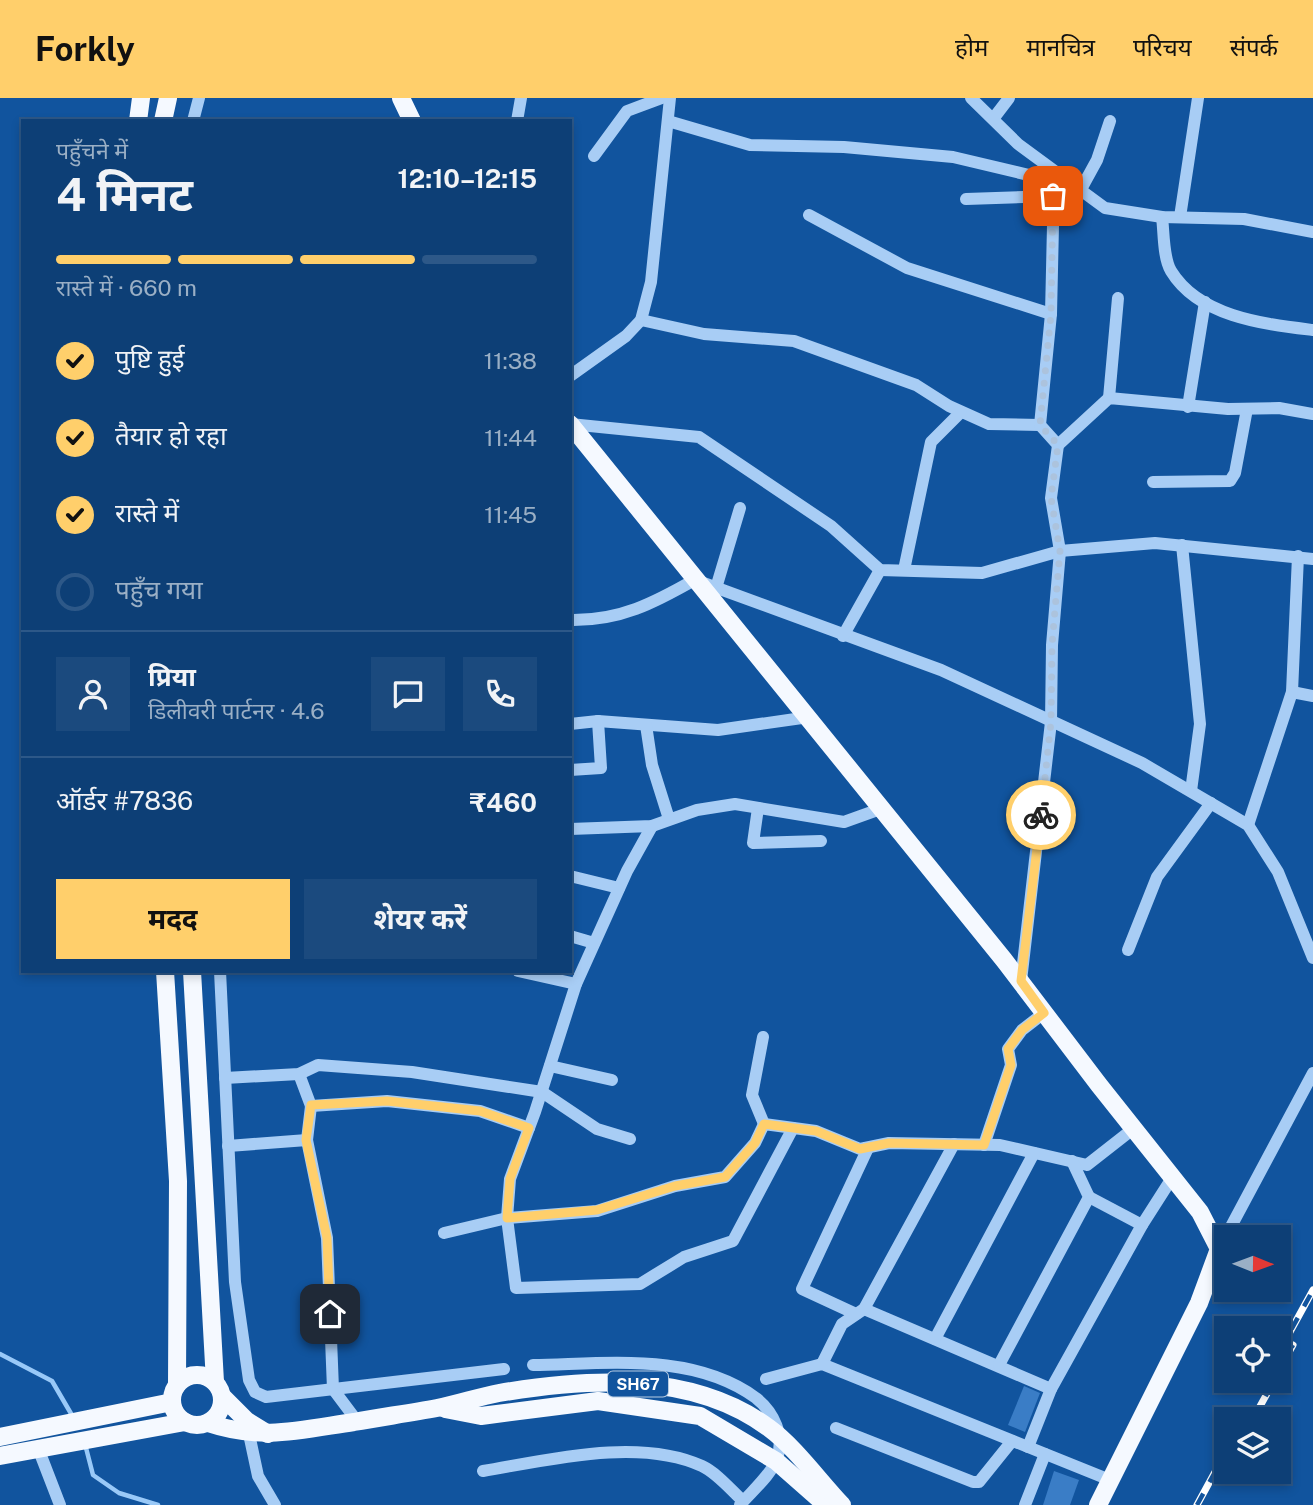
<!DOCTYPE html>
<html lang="hi">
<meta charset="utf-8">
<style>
:root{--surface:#0d3f76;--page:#1b4a7e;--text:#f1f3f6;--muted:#9aafc5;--line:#2d5888;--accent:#ffcf6b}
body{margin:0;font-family:"Public Sans","Noto Sans Devanagari",sans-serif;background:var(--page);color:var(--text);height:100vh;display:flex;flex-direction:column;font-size:26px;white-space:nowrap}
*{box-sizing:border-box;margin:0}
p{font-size:23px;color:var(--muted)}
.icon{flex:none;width:38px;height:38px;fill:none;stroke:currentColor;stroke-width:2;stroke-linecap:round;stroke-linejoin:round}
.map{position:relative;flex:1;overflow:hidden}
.details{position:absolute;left:21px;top:21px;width:551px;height:854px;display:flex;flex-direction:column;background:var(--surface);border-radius:0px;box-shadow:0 4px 10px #0003,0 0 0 2px var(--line)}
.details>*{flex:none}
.needle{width:46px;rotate:91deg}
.tools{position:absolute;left:1214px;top:1127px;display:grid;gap:14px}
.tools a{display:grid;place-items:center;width:77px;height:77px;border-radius:0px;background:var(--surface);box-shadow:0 4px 10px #0003,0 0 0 2px var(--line);font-size:35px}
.pin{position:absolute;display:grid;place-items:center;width:60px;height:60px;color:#fff;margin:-30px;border-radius:14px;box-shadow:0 4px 10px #0006}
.courier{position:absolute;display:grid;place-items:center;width:70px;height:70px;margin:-35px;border:5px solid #ffcf6b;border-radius:50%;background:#fff;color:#222;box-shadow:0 2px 9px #0007}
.headline em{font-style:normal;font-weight:700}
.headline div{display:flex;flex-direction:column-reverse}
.headline{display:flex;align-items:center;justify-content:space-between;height:119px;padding:0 35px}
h1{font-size:46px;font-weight:700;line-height:52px}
.bar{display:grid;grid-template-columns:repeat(4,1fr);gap:10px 7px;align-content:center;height:84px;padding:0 35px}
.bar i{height:9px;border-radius:5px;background:var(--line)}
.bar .on{background:var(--accent)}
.bar p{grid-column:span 4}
.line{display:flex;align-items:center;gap:18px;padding:0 35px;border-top:2px solid var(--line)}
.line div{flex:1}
.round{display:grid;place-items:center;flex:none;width:74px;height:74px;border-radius:0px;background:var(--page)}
ol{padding:0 35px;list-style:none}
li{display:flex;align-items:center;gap:21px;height:77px}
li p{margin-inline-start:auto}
li .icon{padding:7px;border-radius:50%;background:var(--accent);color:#111;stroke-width:4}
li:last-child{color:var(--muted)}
li i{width:38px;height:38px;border:4px solid var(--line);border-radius:50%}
.button{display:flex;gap:14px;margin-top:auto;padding:14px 35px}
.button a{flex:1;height:80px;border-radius:0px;background:var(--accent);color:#111;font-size:28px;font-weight:700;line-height:80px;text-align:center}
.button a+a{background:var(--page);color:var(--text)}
header{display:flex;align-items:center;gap:42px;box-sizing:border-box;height:98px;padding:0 35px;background:var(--accent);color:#111}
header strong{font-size:33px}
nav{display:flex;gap:38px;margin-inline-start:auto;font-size:24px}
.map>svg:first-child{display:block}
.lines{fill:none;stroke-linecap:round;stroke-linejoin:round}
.stream{stroke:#99c9f8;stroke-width:4.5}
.building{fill:#3a7dc6}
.minor{stroke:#a8cdf5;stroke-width:12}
.major{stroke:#f5f9ff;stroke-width:18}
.rail-casing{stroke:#fff;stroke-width:7}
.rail{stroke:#11549e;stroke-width:4.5;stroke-dasharray:13;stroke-linecap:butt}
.done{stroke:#acc3dd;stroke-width:7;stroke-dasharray:0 12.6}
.route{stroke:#ffcf6b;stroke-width:9}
.labels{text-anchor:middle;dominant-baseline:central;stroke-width:6;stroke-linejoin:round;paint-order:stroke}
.shield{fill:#11549e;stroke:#b8cce2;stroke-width:2}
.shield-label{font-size:16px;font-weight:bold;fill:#fff}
</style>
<header>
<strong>Forkly</strong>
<nav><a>होम</a><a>मानचित्र</a><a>परिचय</a><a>संपर्क</a></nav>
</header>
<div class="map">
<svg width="1313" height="1407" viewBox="0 0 1313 1407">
<rect width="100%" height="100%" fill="#11549e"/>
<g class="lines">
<g class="stream">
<polyline points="0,1256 52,1283 73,1319"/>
<polyline points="85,1346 93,1377 119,1395 158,1407"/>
</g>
</g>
<g class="building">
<polygon points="1024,1288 1040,1295 1025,1334 1008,1327"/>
<polygon points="1054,1373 1079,1382 1070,1407 1043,1407"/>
</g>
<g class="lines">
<g class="minor">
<polyline points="971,0 1018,46 1105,110 1162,119 1244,121 1313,134"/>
<polyline points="993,21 1009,0"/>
<polyline points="193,23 199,0"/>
<polyline points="517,23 521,0"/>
<polyline points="668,23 750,47 844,49 953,59 1054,83 1057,75"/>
<polyline points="594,58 627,13 662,0"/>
<polyline points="1080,93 1097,62 1110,23"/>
<polyline points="966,101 1053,98"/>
<polyline points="809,117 907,170 1051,216"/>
<path d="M1162,119C1164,134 1163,160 1171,173C1199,219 1264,226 1313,232"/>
<polyline points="1180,119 1198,0"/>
<polyline points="641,222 704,236 794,243 916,287 949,308 989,326 1040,327"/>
<polyline points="570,278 626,238 641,222 651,184 670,0"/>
<polyline points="1109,300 1118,200"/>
<polyline points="1188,309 1205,204"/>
<polyline points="570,326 699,339 831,428 880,472 982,475 1060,453 1155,445 1313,461"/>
<polyline points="1058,347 1109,300 1228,311 1279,310 1313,316"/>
<polyline points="1153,384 1230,383 1235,375 1247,311"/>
<polyline points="1182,447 1200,626 1191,693"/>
<polyline points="904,472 931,344 961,314"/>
<polyline points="698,483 941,572 1142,665 1248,727 1278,774 1313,860"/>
<polyline points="716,490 740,410"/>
<path d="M570,522C620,523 654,505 696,481"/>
<polyline points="843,538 880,472"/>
<polyline points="1292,594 1313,598"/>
<polyline points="570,626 598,623 718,632 809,619"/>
<polyline points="646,627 652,667 669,721"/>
<polyline points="570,672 601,670 598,623"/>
<polyline points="758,710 753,745 821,743"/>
<polyline points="1248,727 1292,594 1298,458"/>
<polyline points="652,728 627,773 576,886 535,1014 510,1081 507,1120 516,1190 640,1186 684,1159 733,1143 793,1030"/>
<polyline points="570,731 652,728 697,712 735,706 844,724 883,710"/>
<polyline points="570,778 619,790"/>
<polyline points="570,838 594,845"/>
<polyline points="1128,852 1157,779 1211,705"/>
<polyline points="220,873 235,1184 249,1282 255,1294 266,1299 504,1271"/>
<polyline points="518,873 576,886"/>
<polyline points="1021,883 1051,624 1052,547 1060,453 1051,400 1058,347 1040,327 1051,216 1054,83"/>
<polyline points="763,939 752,997 764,1026"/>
<polyline points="550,968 612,982"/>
<polyline points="299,976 311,1008 387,1003 480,1013 529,1030"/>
<polyline points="225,980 299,976 318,967 412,974 542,994 597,1031 630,1041"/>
<polyline points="311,1008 307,1042 327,1140 333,1291 357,1323"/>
<polyline points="984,1047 1011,967 1008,951 1022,932 1044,915"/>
<polyline points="228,1048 307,1042"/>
<polyline points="1089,1099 1142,1127"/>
<polyline points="444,1135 507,1120 597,1113 675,1088 725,1079 755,1045 764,1026 816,1033 860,1051 889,1045 1000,1047 1087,1067 1133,1031"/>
<polyline points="1219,1151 1313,975"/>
<polyline points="864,1211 1051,1291 1028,1349"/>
<polyline points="856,1216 802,1191 868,1050"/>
<polyline points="935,1241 1034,1055"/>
<polyline points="822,1266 842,1226 864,1211 954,1046"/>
<path d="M533,1267C607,1266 693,1254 756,1300C774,1314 785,1338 777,1361C771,1377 751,1394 740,1407"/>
<polyline points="999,1267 1089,1099 1072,1063"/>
<polyline points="766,1281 822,1266 1110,1382"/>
<polyline points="1051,1291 1142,1127 1172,1080"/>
<polyline points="836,1330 973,1384 979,1384 1012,1343"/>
<polyline points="249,1336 258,1378 275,1407"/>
<polyline points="38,1350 60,1407"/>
<path d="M483,1373C548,1362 639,1339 702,1368C717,1375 731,1392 743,1403"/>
<polyline points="1025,1407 1045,1356"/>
</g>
<g class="major">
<polyline points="401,0 412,23"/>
<polyline points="138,23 141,0"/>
<polyline points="163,23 168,0"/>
<polyline points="570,326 1004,862 1099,987 1200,1114 1219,1151 1199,1205 1098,1407"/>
<polyline points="165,873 178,1083 177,1287"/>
<polyline points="192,873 215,1284"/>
<circle cx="197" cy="1302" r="25"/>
<polyline points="222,1298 247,1323 268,1336"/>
<polyline points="445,1311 481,1318 598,1303 700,1318 776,1363 826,1407"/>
<path d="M208,1325C262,1343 300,1332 354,1324C382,1319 410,1315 437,1310C458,1306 478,1299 499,1295C588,1280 692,1273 769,1330C795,1349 820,1384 842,1407"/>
<polyline points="0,1339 172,1304"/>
<polyline points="0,1358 185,1324"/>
</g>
<defs>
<g id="rail">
<polyline points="1279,1254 1313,1192"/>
<polyline points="1279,1272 1293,1247"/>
<polyline points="1253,1321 1274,1283"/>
<polyline points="1197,1407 1227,1352"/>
</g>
</defs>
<use href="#rail" class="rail-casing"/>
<use href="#rail" class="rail"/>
</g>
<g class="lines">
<polyline class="done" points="1041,717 1051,624 1052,547 1060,453 1051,400 1058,347 1040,327 1051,216 1053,98"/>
<polyline class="route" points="330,1216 327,1140 306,1042 311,1007 387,1003 480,1013 529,1030 510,1081 507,1120 597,1112 675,1088 725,1079 755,1045 764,1026 816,1033 860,1051 889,1045 984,1047 1011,967 1008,951 1022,932 1044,915 1021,883 1041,717"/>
</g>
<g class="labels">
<rect class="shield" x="608" y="1273.5" width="60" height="25" rx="5"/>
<g class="shield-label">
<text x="638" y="1286">SH67</text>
</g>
</g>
</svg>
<div class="tools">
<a><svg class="needle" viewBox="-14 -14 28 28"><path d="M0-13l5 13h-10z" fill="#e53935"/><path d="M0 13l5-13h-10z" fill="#9aafc5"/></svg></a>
<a><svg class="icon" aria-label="locate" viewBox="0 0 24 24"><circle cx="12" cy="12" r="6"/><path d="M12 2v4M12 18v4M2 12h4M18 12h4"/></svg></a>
<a><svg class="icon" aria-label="layers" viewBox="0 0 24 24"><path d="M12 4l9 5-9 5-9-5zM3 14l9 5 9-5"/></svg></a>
</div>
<div class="pin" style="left:1053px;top:98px;background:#ea580c"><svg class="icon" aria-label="bag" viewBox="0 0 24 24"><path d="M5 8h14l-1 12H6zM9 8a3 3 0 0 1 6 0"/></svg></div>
<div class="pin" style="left:330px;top:1216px;background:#1f2937"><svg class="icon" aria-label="home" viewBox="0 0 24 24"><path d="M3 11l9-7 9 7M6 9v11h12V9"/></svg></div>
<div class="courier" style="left:1041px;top:717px"><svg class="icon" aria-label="bike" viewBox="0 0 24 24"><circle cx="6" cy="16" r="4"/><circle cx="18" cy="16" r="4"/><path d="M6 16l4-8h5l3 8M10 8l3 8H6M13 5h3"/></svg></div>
<section class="details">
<div class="headline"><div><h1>4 मिनट</h1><p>पहुँचने में</p></div><em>12:10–12:15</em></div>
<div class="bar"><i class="on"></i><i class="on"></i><i class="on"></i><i></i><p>रास्ते में · 660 m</p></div>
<ol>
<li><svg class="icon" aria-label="check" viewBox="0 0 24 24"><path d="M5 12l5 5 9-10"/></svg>पुष्टि हुई<p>11:38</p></li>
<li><svg class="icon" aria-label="check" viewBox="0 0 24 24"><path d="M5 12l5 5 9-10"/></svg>तैयार हो रहा<p>11:44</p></li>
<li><svg class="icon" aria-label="check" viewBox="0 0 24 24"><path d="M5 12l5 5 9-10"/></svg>रास्ते में<p>11:45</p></li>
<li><i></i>पहुँच गया</li>
</ol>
<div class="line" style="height:126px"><a class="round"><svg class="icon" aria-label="person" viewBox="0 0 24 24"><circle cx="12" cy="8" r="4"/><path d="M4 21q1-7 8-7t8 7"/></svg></a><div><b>प्रिया</b><p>डिलीवरी पार्टनर · 4.6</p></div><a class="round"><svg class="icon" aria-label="chat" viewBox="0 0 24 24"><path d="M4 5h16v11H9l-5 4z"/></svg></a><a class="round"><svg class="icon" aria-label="phone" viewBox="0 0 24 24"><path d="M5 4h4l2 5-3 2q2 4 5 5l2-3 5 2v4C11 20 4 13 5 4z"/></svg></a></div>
<div class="line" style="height:91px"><div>ऑर्डर #7836</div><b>₹460</b></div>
<div class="button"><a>मदद</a><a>शेयर करें</a></div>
</section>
</div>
